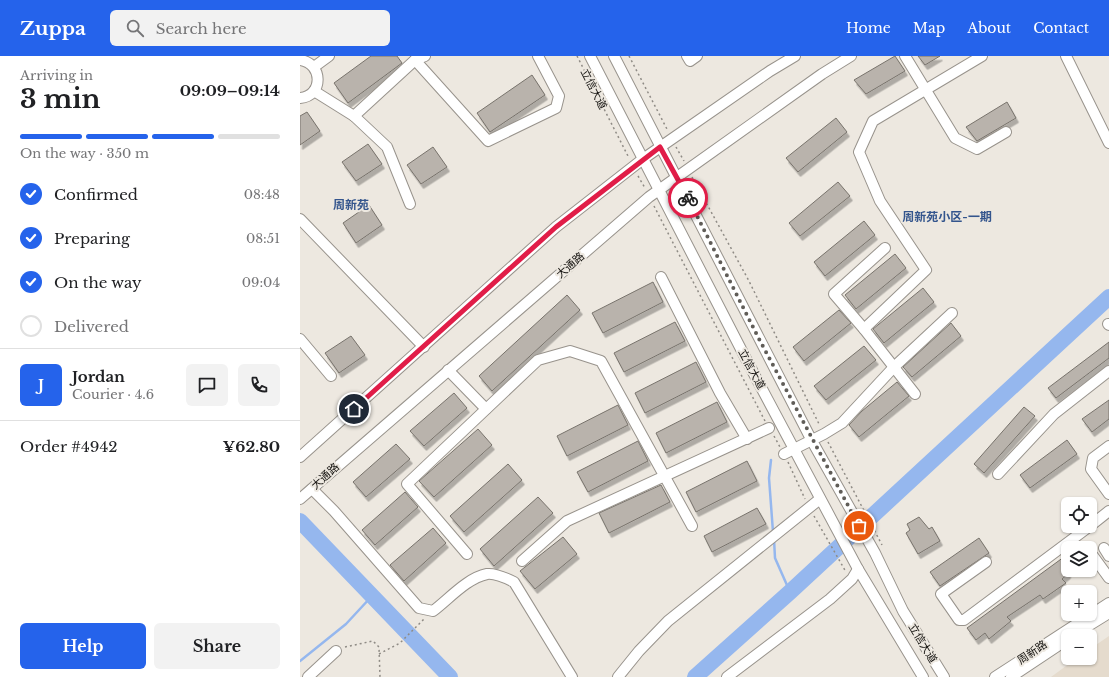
<!DOCTYPE html>
<meta charset="utf-8">
<style>
:root{--surface:#fff;--page:#f2f2f2;--text:#202124;--muted:#757577;--line:#e0e0e0;--accent:#2563eb}
body{margin:0;font-family:"Libre Baskerville","Noto Sans SC",serif;background:var(--page);color:var(--text);height:100vh;display:flex;flex-direction:column;font-size:15px;white-space:nowrap}
*{box-sizing:border-box;margin:0}
p{font-size:13px;color:var(--muted)}
.icon{flex:none;width:22px;height:22px;fill:none;stroke:currentColor;stroke-width:2;stroke-linecap:round;stroke-linejoin:round}
.map{position:relative;flex:1;overflow:hidden}
.sheet{display:flex;flex-direction:column;background:var(--surface);width:300px}
.sheet>*{flex:none}
.tools{position:absolute;left:761px;top:441px;display:grid;gap:8px}
.tools a{display:grid;place-items:center;width:36px;height:36px;border-radius:6px;background:var(--surface);box-shadow:0 1px 3px #0004;font-size:20px}
.pin{position:absolute;display:grid;place-items:center;width:34px;height:34px;color:#fff;margin:-17px;border:2px solid #fff;border-radius:50%;box-shadow:0 1px 4px #0007}
.courier{position:absolute;display:grid;place-items:center;width:40px;height:40px;margin:-20px;border:3px solid #e11d48;border-radius:50%;background:#fff;color:#222;box-shadow:0 1px 5px #0007}
.headline em{font-style:normal;font-weight:700}
.headline div{display:flex;flex-direction:column-reverse}
.headline{display:flex;align-items:center;justify-content:space-between;height:68px;padding:0 20px}
h1{font-size:26px;font-weight:700;line-height:30px}
.bar{display:grid;grid-template-columns:repeat(4,1fr);gap:6px 4px;align-content:center;height:48px;padding:0 20px}
.bar i{height:5px;border-radius:3px;background:var(--line)}
.bar .on{background:var(--accent)}
.bar p{grid-column:span 4}
.line{display:flex;align-items:center;gap:10px;padding:0 20px;border-top:1px solid var(--line)}
.line div{flex:1}
.round{display:grid;place-items:center;flex:none;width:42px;height:42px;border-radius:6px;background:var(--page)}
ol{padding:0 20px;list-style:none}
li{display:flex;align-items:center;gap:12px;height:44px}
li p{margin-inline-start:auto}
li .icon{padding:4px;border-radius:50%;background:var(--accent);color:#fff;stroke-width:4}
li:last-child{color:var(--muted)}
li i{width:22px;height:22px;border:2px solid var(--line);border-radius:50%}
.primary-button{display:flex;gap:8px;margin-top:auto;padding:8px 20px}
.primary-button a{flex:1;height:46px;border-radius:6px;background:var(--accent);color:#fff;font-size:16px;font-weight:700;line-height:46px;text-align:center}
.primary-button a+a{background:var(--page);color:var(--text)}
header{display:flex;align-items:center;gap:24px;box-sizing:border-box;height:56px;padding:0 20px;background:var(--accent);color:#fff}
header strong{font-size:19px}
nav{display:flex;gap:22px;margin-inline-start:auto;font-size:14px}
.search{width:280px;height:36px;background:var(--page);display:flex;align-items:center;gap:10px;box-sizing:border-box;padding:0 14px;border-radius:6px;color:var(--muted);font-size:15px}
main{display:flex;flex:1;min-height:0}
.map>svg:first-child{display:block}
.built{fill:#e5dbcd}
.lines{fill:none;stroke-linecap:round;stroke-linejoin:round}
.stream{stroke:#95b7ee;stroke-width:2.5}
.river{stroke:#95b7ee;stroke-width:16}
.building{fill:#b9b3ac;stroke:#78736c;filter:url(#shadow)}
.minor-casing{stroke:#98938c;stroke-width:12}
.path{stroke:#8f8b85;stroke-width:1.5;stroke-dasharray:2 3;stroke-linecap:butt}
.minor{stroke:#fff;stroke-width:10}
.done{stroke:#605d58;stroke-width:4;stroke-dasharray:0 7.2}
.route{stroke:#e11d48;stroke-width:5}
.labels{text-anchor:middle;dominant-baseline:central;stroke-width:4;stroke-linejoin:round;paint-order:stroke}
.street-label{font-size:11px;fill:#14120f;stroke:#ede8e0}
.neighbourhood-label{font-size:12px;font-weight:bold;fill:#34558d;stroke:#ede8e0}
</style>
<header>
<strong>Zuppa</strong>
<div class="search"><svg class="icon" aria-label="search" viewBox="0 0 24 24"><circle cx="10" cy="10" r="6"/><path d="M15 15l6 6"/></svg>Search here</div>
<nav><a>Home</a><a>Map</a><a>About</a><a>Contact</a></nav>
</header>
<main>
<section class="sheet">
<div class="headline"><div><h1>3 min</h1><p>Arriving in</p></div><em>09:09–09:14</em></div>
<div class="bar"><i class="on"></i><i class="on"></i><i class="on"></i><i></i><p>On the way · 350 m</p></div>
<ol>
<li><svg class="icon" aria-label="check" viewBox="0 0 24 24"><path d="M5 12l5 5 9-10"/></svg>Confirmed<p>08:48</p></li>
<li><svg class="icon" aria-label="check" viewBox="0 0 24 24"><path d="M5 12l5 5 9-10"/></svg>Preparing<p>08:51</p></li>
<li><svg class="icon" aria-label="check" viewBox="0 0 24 24"><path d="M5 12l5 5 9-10"/></svg>On the way<p>09:04</p></li>
<li><i></i>Delivered</li>
</ol>
<div class="line" style="height:72px"><b class="round" style="background:var(--accent);color:#fff">J</b><div><b>Jordan</b><p>Courier · 4.6</p></div><a class="round"><svg class="icon" aria-label="chat" viewBox="0 0 24 24"><path d="M4 5h16v11H9l-5 4z"/></svg></a><a class="round"><svg class="icon" aria-label="phone" viewBox="0 0 24 24"><path d="M5 4h4l2 5-3 2q2 4 5 5l2-3 5 2v4C11 20 4 13 5 4z"/></svg></a></div>
<div class="line" style="height:52px"><div>Order #4942</div><b>¥62.80</b></div>
<div class="primary-button"><a>Help</a><a>Share</a></div>
</section>
<div class="map">
<svg width="809" height="621" viewBox="0 0 809 621">
<defs>
<filter id="shadow"><feDropShadow dx="2.5" dy="4.5" stdDeviation="0" flood-color="#0004"/></filter>
</defs>
<rect width="100%" height="100%" fill="#ede8e0"/>
<polygon class="built" points="809,580 809,621 751,621 777,602 790,602 790,593"/>
<g class="lines">
<g class="stream">
<polyline points="471,404 469,422 473,476"/>
<polyline points="474,483 475,502 490,536"/>
<polyline points="0,605 46,568 71,541"/>
</g>
<g class="river">
<polyline points="0,465 150,621"/>
<polyline points="395,621 490,536 809,241"/>
</g>
</g>
<g class="building">
<polygon points="71,0 97,0 102,7 48,47 34,27"/>
<polygon points="595,0 605,15 566,38 554,24"/>
<polygon points="618,0 640,0 625,9"/>
<polygon points="232,19 245,39 190,76 177,57"/>
<polygon points="707,46 716,62 677,85 666,71"/>
<polygon points="7,56 20,75 0,89 0,60"/>
<polygon points="536,62 547,76 498,116 486,102"/>
<polygon points="68,88 82,108 56,125 42,106"/>
<polygon points="133,91 147,111 121,128 107,109"/>
<polygon points="538,126 550,140 500,180 489,167"/>
<polygon points="69,149 82,169 56,187 43,167"/>
<polygon points="564,165 575,179 525,220 514,206"/>
<polygon points="595,198 606,212 556,253 545,239"/>
<polygon points="353,226 363,246 303,277 292,257"/>
<polygon points="623,232 634,246 584,287 573,273"/>
<polygon points="267,239 280,254 192,335 179,320"/>
<polygon points="539,254 551,267 504,305 493,291"/>
<polygon points="375,266 385,285 324,316 314,297"/>
<polygon points="651,267 661,280 612,321 603,311"/>
<polygon points="51,280 65,299 39,317 25,297"/>
<polygon points="809,286 809,302 756,342 748,332"/>
<polygon points="564,290 576,304 526,344 514,330"/>
<polygon points="396,306 406,326 345,357 335,337"/>
<polygon points="597,326 609,340 559,381 549,369 562,355"/>
<polygon points="154,337 167,352 124,390 110,375"/>
<polygon points="809,344 809,363 792,376 782,363"/>
<polygon points="417,346 427,366 366,397 356,377"/>
<polygon points="318,349 328,369 267,400 257,380"/>
<polygon points="724,351 735,360 684,417 674,408"/>
<polygon points="178,373 192,389 134,441 119,425"/>
<polygon points="767,384 777,398 730,432 720,419"/>
<polygon points="338,385 348,405 288,436 277,416"/>
<polygon points="96,388 110,403 66,441 53,426"/>
<polygon points="447,405 457,425 396,456 386,436"/>
<polygon points="208,408 222,424 164,476 150,460"/>
<polygon points="361,429 370,446 309,477 299,457"/>
<polygon points="105,436 118,451 75,489 62,474"/>
<polygon points="238,441 253,457 194,510 180,493"/>
<polygon points="457,452 466,468 412,496 404,480"/>
<polygon points="619,461 629,473 632,471 640,485 618,498 606,477 610,474 607,468"/>
<polygon points="133,472 146,487 104,525 90,509"/>
<polygon points="263,481 277,498 235,533 220,515"/>
<polygon points="679,482 689,497 640,530 630,516"/>
<polygon points="768,498 768,518 762,523 766,527 743,543 740,539 707,561 711,565 689,583 685,577 676,584 667,572"/>
</g>
<g class="lines">
<defs>
<g id="minor">
<polyline points="290,0 445,301 535,470 558,513 623,621"/>
<polyline points="314,0 512,385 575,497 603,555 644,621"/>
<polyline points="387,0 390,5 397,0"/>
<polyline points="605,0 655,82 677,93 706,76"/>
<polyline points="766,0 809,87"/>
<path d="M0,4C23,7 24,40 0,42"/>
<polyline points="115,4 188,85 256,52 259,40 238,0"/>
<polyline points="14,11 29,0"/>
<polyline points="14,35 54,60 87,91 110,148"/>
<polyline points="54,60 115,4 125,0"/>
<polyline points="0,163 124,291"/>
<polyline points="361,221 420,337 447,383"/>
<polyline points="808,268 809,269"/>
<polyline points="564,273 534,238 585,192"/>
<polyline points="0,283 31,320"/>
<polyline points="148,314 186,353"/>
<polyline points="615,338 564,273 626,214 580,145 559,96 573,65 682,0"/>
<polyline points="809,390 793,402 791,413 809,438"/>
<polyline points="484,398 524,378 542,367 594,311 652,257"/>
<polyline points="0,401 256,171 343,103 470,15 495,0"/>
<polyline points="698,418 754,358 809,315"/>
<path d="M12,433L34,455L119,552L133,555C149,543 167,522 187,518C195,517 206,522 214,526L272,621"/>
<polyline points="0,443 349,141 522,18 551,0"/>
<polyline points="790,470 809,455"/>
<polyline points="804,492 809,500"/>
<polyline points="167,498 107,428 238,304 270,295 301,305 392,470"/>
<polyline points="793,500 809,522"/>
<polyline points="222,505 267,465 469,372"/>
<polyline points="686,506 641,538 659,564 664,564 790,470"/>
<polyline points="772,580 809,557"/>
<polyline points="8,621 36,595"/>
<polyline points="318,621 339,595 368,565 520,443"/>
<polyline points="427,621 530,543 552,523 558,513"/>
<polyline points="695,621 809,547"/>
<polyline points="711,621 768,583"/>
</g>
</defs>
<use href="#minor" class="minor-casing"/>
<g class="path">
<polyline points="277,0 329,102"/>
<polyline points="329,0 368,75"/>
<polyline points="376,91 384,105"/>
<polyline points="338,120 345,132"/>
<polyline points="392,121 449,225 520,370"/>
<polyline points="354,150 465,365"/>
<polyline points="474,380 480,391"/>
<polyline points="528,386 582,489"/>
<polyline points="488,406 505,443"/>
<polyline points="514,460 546,516"/>
<polyline points="45,591 73,585 79,591 80,621"/>
<polyline points="79,598 100,587 124,563"/>
</g>
<use href="#minor" class="minor"/>
</g>
<g class="lines">
<polyline class="done" points="388,142 458,281 559,470"/>
<polyline class="route" points="54,353 256,171 360,91 388,142"/>
</g>
<g class="labels">
<g class="street-label">
<text transform="translate(294 33) rotate(63)">立信大道</text>
<text transform="translate(270 209) rotate(-41)">大通路</text>
<text transform="translate(452 313) rotate(62)">立信大道</text>
<text transform="translate(25 420) rotate(-42)">大通路</text>
<text transform="translate(623 587) rotate(59)">立信大道</text>
<text transform="translate(732 596) rotate(-34)">周新路</text>
</g>
<g class="neighbourhood-label">
<text x="51" y="148">周新苑</text>
<text x="647" y="160">周新苑小区-一期</text>
</g>
</g>
</svg>
<div class="tools">
<a><svg class="icon" aria-label="locate" viewBox="0 0 24 24"><circle cx="12" cy="12" r="6"/><path d="M12 2v4M12 18v4M2 12h4M18 12h4"/></svg></a>
<a><svg class="icon" aria-label="layers" viewBox="0 0 24 24"><path d="M12 4l9 5-9 5-9-5zM3 14l9 5 9-5"/></svg></a>
<a>+</a>
<a>−</a>
</div>
<div class="pin" style="left:559px;top:470px;background:#ea580c"><svg class="icon" aria-label="bag" viewBox="0 0 24 24"><path d="M5 8h14l-1 12H6zM9 8a3 3 0 0 1 6 0"/></svg></div>
<div class="pin" style="left:54px;top:353px;background:#1f2937"><svg class="icon" aria-label="home" viewBox="0 0 24 24"><path d="M3 11l9-7 9 7M6 9v11h12V9"/></svg></div>
<div class="courier" style="left:388px;top:142px"><svg class="icon" aria-label="bike" viewBox="0 0 24 24"><circle cx="6" cy="16" r="4"/><circle cx="18" cy="16" r="4"/><path d="M6 16l4-8h5l3 8M10 8l3 8H6M13 5h3"/></svg></div>
</div>
</main>
